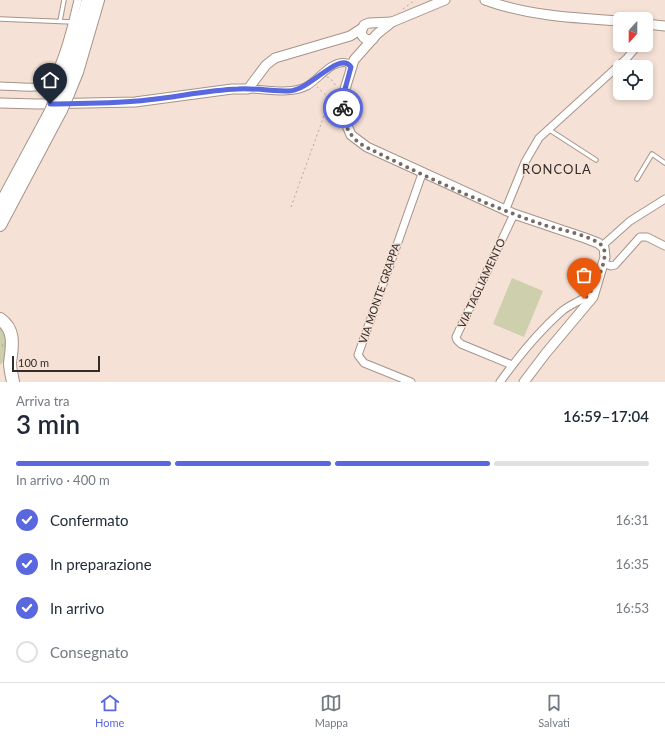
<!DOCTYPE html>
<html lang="it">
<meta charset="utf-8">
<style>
:root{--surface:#fff;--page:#f2f2f3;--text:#1f2937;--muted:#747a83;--line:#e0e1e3;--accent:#5968de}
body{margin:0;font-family:Lato,sans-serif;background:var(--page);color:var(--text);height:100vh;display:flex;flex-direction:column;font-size:15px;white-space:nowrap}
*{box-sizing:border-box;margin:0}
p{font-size:13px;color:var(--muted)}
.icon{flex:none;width:22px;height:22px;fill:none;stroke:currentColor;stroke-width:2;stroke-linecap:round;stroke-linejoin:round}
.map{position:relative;height:382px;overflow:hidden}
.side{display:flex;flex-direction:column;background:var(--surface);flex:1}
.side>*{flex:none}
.needle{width:26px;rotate:201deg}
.fabs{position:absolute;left:613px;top:12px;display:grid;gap:8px}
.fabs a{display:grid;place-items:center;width:40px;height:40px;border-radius:6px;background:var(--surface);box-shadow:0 2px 6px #0003;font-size:20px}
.scale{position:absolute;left:12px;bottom:10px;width:88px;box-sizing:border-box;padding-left:4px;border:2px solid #342c28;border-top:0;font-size:11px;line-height:14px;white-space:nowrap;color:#342c28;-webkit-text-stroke:3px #f5e1d6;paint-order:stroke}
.pin{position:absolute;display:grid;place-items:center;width:34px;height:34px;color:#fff;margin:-41px -17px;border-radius:50% 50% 50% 0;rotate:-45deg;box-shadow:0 0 4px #0007}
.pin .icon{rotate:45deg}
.courier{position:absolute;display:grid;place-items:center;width:40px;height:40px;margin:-20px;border:3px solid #5968de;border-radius:50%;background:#fff;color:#222;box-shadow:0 1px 5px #0007}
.summary em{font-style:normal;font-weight:600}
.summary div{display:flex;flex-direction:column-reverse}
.summary{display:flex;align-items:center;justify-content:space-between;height:68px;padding:0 16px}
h1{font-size:26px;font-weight:600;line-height:30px}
.bar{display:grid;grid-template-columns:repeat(4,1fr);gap:6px 4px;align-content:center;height:48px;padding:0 16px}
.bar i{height:5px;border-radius:3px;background:var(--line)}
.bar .active{background:var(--accent)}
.bar p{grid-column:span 4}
ol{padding:0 16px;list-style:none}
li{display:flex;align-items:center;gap:12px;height:44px}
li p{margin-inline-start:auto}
li .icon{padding:4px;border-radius:50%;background:var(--accent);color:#fff;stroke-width:4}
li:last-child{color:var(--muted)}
li i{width:22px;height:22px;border:2px solid var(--line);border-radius:50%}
.dock{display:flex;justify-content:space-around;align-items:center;height:56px;border-top:1px solid var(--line);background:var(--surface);font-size:11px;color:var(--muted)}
.dock a{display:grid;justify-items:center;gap:2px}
.dock .active{color:var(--accent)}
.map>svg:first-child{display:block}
.grass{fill:url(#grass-tufts)}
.pitch{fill:#cecfac}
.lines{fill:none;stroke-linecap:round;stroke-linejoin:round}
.lane-casing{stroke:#a69489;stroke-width:5.5}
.street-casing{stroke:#a69489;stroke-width:9}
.secondary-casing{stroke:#a69489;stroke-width:11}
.highway-casing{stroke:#a69489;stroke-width:14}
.path{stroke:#b8a79f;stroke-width:1;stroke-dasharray:2 3;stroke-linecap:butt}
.lane{stroke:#fff;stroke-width:3.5}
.street{stroke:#fff;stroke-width:7}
.secondary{stroke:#fff;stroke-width:9}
.highway{stroke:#fff;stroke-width:12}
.highway-bridge-casing{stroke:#a69489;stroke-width:14;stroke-linecap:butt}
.highway-bridge{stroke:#fff;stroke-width:12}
.done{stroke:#786b65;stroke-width:4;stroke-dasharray:0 7.2}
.route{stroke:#5968de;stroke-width:5}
.labels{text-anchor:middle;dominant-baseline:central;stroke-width:3;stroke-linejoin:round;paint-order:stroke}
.street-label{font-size:11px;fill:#342c28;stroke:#f5e1d6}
.quarter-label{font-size:13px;letter-spacing:1px;fill:#342c28;stroke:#f5e1d6}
</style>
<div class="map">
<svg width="665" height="382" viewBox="0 0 665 382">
<defs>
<pattern id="grass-tufts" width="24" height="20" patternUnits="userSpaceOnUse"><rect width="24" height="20" fill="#cecfac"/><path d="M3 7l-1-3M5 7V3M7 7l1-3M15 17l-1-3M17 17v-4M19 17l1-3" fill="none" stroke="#b2b294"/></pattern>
</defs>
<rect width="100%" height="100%" fill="#f5e1d6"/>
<polygon class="grass" points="0,327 6,339 8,357 0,365"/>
<polygon class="pitch" points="512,278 543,291 524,337 493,324"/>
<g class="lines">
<defs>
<g id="lane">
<polyline points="0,19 73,22"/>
<polyline points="60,21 64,0"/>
<polyline points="548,129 596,160"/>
<polyline points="637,179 652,154 665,163"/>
</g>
<g id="street">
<path d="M0,86C11,86 34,89 44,86C60,80 74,17 78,0"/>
<path d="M248,89C267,89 290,95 307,86C319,79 332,59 347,63L351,67"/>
<polyline points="505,211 525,162 539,138 627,58 638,45"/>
<polyline points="602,246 630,221 665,199"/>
<polyline points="603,263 611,266 615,265 640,237 647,237 665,246"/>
<polyline points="512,365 461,344 457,340 456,337 514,214"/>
<polyline points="411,382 364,363 358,355 422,174"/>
<path d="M500,382C518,357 537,333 561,312C572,302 586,301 594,287"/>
</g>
<g id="secondary">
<polyline points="445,0 392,22 377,34 354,60 345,89 343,116 351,135 367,147 514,214 585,238 598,243 604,248 605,257 593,297 546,353 524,382"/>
<path d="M485,0C529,16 574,18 620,21"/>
<polyline points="646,24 665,26"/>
<path d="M373,39C367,41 362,38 361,32L364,25L369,23L392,22"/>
<polyline points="0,103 37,104 135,102 232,89 248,89 266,65 275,58 350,36 361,29"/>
</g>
<g id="highway">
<polyline points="58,94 78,36 88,0"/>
<polyline points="68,94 77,72 98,0"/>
<polyline points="0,206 51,111"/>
<polyline points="0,225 61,110"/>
<path d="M0,319C16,330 12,347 10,363C10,369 12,376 13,382"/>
</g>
</defs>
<use href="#lane" class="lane-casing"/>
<use href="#street" class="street-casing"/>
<use href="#secondary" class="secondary-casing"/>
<use href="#highway" class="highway-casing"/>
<g class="path">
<polyline points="403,9 415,0"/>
<polyline points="327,77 330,78 337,87"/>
<polyline points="291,207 329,102 328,97 317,87"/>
</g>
<use href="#lane" class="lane"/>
<use href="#street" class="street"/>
<use href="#secondary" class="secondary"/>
<use href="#highway" class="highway"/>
<defs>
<g id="highway-bridge">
<polyline points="61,110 68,94"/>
<polyline points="51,111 58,94"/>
</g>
</defs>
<use href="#highway-bridge" class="highway-bridge-casing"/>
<use href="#highway-bridge" class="highway-bridge"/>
</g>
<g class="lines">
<path class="done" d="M343,108C343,124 350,138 364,146C420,174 485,205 544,225C558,229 595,236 603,247C610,258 593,292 584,299"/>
<path class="route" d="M50,104C82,103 115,104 147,100C177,97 208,90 238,89C255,88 272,91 289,91C310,91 339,50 351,67L345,89L343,108"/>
</g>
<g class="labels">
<g class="street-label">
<text transform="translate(481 283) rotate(-65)">VIA TAGLIAMENTO</text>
<text transform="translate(379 293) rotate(-71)">VIA MONTE GRAPPA</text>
</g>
<g class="quarter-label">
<text x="557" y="169">RONCOLA</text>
</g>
</g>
</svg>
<div class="fabs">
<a><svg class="needle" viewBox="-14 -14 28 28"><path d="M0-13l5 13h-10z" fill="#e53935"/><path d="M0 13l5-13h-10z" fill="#747a83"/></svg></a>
<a><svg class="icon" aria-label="locate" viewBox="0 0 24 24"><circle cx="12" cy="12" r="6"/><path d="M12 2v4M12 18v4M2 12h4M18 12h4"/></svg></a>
</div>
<div class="scale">100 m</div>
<div class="pin" style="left:584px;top:299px;background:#ea580c"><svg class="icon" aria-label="bag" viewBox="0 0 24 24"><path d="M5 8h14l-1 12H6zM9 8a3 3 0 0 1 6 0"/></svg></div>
<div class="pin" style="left:50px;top:104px;background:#1f2937"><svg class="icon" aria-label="home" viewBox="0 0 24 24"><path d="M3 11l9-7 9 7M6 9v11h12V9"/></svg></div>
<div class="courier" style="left:343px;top:108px"><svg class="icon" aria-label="bike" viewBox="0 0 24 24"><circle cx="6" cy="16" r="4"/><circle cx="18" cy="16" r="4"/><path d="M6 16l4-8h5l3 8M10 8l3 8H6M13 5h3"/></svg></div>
</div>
<section class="side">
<div class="summary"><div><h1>3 min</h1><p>Arriva tra</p></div><em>16:59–17:04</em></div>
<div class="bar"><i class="active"></i><i class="active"></i><i class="active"></i><i></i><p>In arrivo · 400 m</p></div>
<ol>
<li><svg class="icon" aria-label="check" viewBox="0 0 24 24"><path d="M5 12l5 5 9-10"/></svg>Confermato<p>16:31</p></li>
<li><svg class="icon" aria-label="check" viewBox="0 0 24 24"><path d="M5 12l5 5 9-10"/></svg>In preparazione<p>16:35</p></li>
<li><svg class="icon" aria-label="check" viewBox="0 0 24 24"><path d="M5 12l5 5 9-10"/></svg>In arrivo<p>16:53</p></li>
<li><i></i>Consegnato</li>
</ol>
</section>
<nav class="dock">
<a class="active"><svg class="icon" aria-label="home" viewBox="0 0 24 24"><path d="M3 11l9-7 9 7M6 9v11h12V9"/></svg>Home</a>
<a><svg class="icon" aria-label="map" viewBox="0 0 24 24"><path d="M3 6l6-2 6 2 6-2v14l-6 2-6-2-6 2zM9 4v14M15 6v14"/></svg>Mappa</a>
<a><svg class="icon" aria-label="saved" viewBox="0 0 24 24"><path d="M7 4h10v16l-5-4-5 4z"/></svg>Salvati</a>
</nav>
